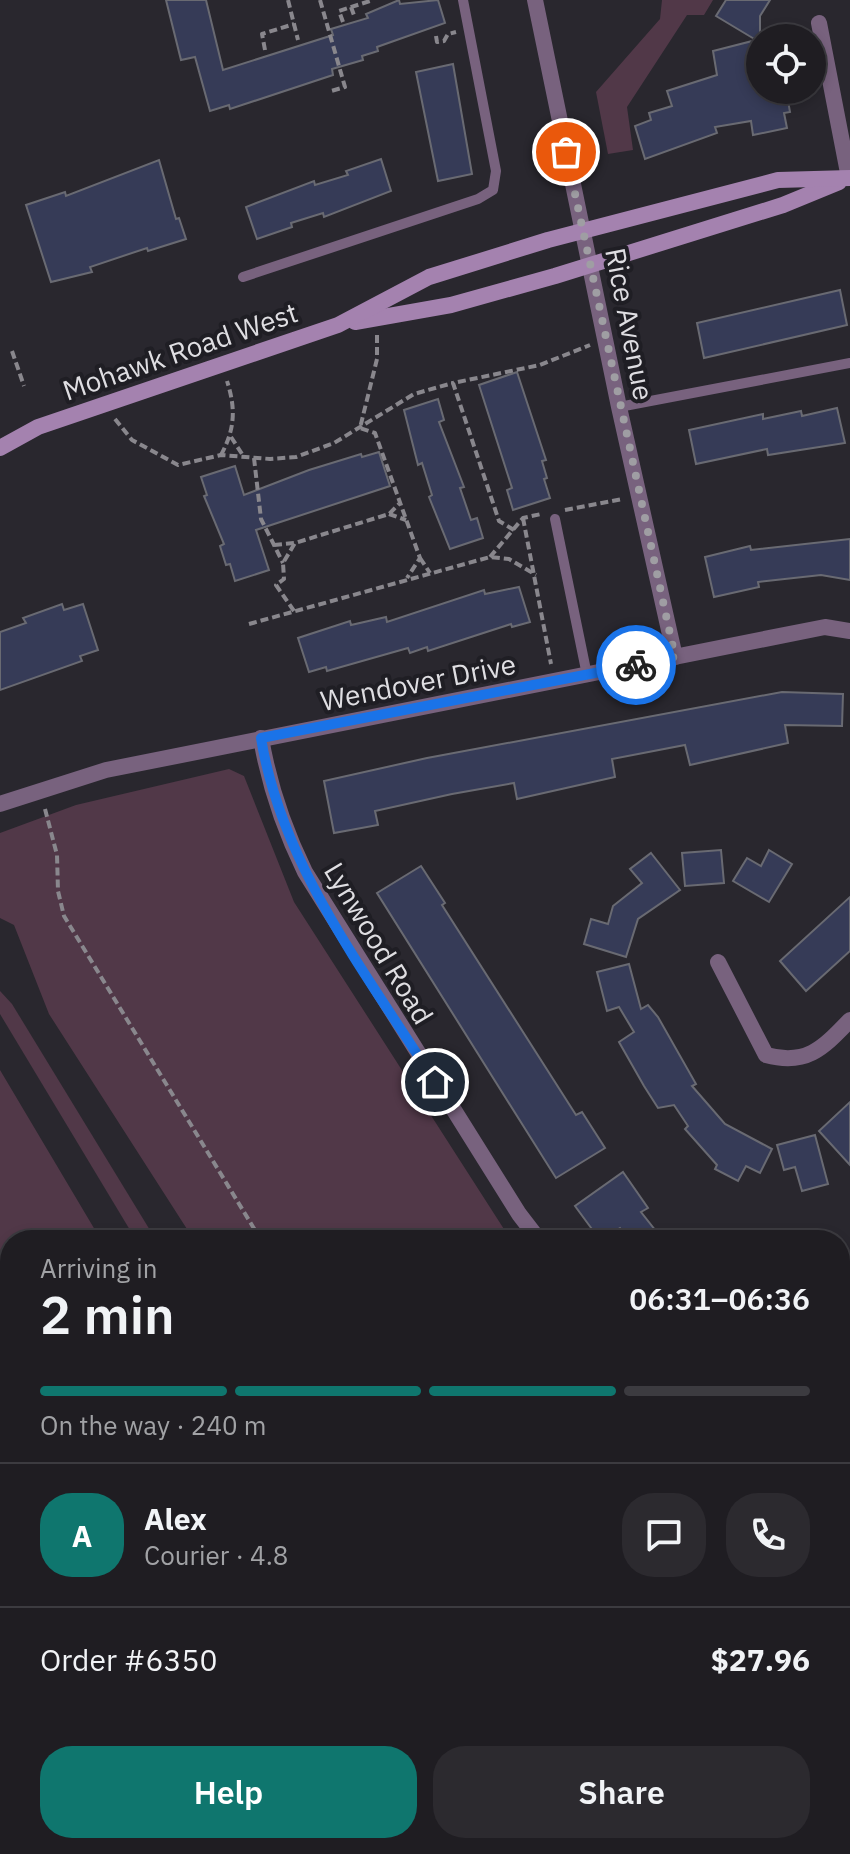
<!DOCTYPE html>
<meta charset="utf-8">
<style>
:root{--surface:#1f1d22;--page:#2c2a2f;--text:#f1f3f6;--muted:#a1a2a5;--line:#3c3b40;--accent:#0f766e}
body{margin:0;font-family:"IBM Plex Sans",sans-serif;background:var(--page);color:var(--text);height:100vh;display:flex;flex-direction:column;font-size:30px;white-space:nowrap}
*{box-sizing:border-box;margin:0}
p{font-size:26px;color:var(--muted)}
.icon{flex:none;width:44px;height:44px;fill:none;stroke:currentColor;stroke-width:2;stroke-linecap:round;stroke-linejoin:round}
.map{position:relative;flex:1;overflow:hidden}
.sheet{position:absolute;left:0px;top:1230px;width:850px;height:624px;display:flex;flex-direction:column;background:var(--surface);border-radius:32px 32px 0 0;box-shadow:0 4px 12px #0003,0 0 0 2px var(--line)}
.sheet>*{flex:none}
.fabs{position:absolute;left:746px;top:24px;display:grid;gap:16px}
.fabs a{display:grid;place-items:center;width:80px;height:80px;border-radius:50%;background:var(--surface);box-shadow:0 4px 12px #0003,0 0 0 2px var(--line);font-size:40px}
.pin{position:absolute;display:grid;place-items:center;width:68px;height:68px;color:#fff;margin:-34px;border:4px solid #fff;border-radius:50%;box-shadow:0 2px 8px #0007}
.courier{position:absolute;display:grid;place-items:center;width:80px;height:80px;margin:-40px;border:6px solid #1a73e8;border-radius:50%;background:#fff;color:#222;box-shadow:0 2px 10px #0007}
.headline em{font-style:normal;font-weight:600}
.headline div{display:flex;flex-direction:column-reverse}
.headline{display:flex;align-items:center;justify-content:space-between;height:136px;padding:0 40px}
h1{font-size:52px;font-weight:600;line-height:60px}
.bar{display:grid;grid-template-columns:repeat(4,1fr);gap:12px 8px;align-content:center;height:96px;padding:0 40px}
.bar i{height:10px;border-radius:6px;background:var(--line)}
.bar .active{background:var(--accent)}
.bar p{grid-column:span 4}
.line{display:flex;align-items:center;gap:20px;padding:0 40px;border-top:2px solid var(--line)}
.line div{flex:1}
.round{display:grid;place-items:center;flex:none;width:84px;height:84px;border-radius:32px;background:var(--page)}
.action{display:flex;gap:16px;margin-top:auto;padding:16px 40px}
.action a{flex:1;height:92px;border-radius:32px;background:var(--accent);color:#fff;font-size:32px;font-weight:600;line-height:92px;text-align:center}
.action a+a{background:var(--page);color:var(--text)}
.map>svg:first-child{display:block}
.green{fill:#513848}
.building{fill:#363b57;stroke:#696a72;stroke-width:2}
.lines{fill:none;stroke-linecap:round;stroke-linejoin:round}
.path{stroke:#89878d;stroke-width:4;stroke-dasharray:8 4;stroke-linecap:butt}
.lane{stroke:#78627e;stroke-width:10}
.street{stroke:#78627e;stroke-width:16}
.secondary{stroke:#a482af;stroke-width:16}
.done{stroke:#9f9ea3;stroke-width:8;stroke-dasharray:0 14.4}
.route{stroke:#1a73e8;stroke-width:10}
.labels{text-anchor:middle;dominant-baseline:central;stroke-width:8;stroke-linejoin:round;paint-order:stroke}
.street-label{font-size:28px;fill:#dfdee2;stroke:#1f1e24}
</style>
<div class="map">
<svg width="850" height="1854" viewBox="0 0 850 1854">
<rect width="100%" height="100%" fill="#29272e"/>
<g class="green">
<polygon points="662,0 713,0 704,15 687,15 627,107 633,150 608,154 596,92 660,19"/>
<polygon points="229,769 244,776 294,902 511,1240 194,1240 49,1014 14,925 0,918 0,833 76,805"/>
<polygon points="0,991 12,1004 156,1240 136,1240 0,1014"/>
<polygon points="0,1070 101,1240 10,1240 10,1362 0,1368"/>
<polygon points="0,1559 10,1575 10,1613 0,1619"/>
<polygon points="10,1672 10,1771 0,1759 0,1681"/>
</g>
<g class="building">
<polygon points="166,0 206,0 223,70 333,35 331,29 368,18 366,14 399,0 400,4 438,0 445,23 377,47 378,51 362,56 363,60 332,69 333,75 230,109 229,105 210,111 195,57 181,60"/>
<polygon points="726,0 770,0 760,16 760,90 786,90 790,112 784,113 787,128 753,135 751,121 715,127 717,133 645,159 635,126 651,120 649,113 672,106 667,91 717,75 713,51 756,40 716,16"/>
<polygon points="453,64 472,174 438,181 416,72"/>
<polygon points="381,159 391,191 324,217 323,213 291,223 292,227 257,239 246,207 314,181 315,185 348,175 346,171"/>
<polygon points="159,160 176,219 179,218 186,239 148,251 147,248 90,267 92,272 51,282 26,205 65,192 66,196"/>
<polygon points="840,290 847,325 704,358 697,323"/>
<polygon points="517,372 546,460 542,461 547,478 544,479 550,498 513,510 507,490 512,488 479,385"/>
<polygon points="438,399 444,420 439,422 464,487 460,488 471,520 477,518 483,538 450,549 429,497 432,495 422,463 418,465 404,410"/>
<polygon points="837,408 845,443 768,455 767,449 696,464 689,430 763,414 763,419 801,411 802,416"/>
<polygon points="379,452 390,486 256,530 269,570 235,581 230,564 226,565 220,546 224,544 204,496 207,495 201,477 235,466 244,495 309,470 361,454 362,457"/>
<polygon points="850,539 850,580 821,575 758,582 759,587 714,597 705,557 750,546 751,550"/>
<polygon points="519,587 530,622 512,627 511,624 428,651 427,647 410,653 408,648 327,671 326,667 309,672 298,638 350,621 351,625 386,617 387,622 484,590 485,594"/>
<polygon points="62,604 64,610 83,604 98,650 80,656 82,661 0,690 0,632 26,623 23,618"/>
<polygon points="782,692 843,694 842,726 785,725 788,743 690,765 685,745 612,759 615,777 517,799 514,783 452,794 375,811 378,825 334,833 324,781 427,758"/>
<polygon points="721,850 724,883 685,886 682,853"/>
<polygon points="769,850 792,864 769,902 733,881 747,858 761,866"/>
<polygon points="651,853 680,890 638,919 626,957 584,944 591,919 608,924 613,906 642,883 630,869"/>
<polygon points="421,866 445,903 442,905 576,1115 582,1112 605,1148 556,1178 377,893"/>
<polygon points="850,897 850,951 806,991 780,961"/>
<polygon points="629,964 641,1009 648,1005 658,1017 696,1084 692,1086 725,1124 772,1149 760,1173 746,1166 738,1181 715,1169 717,1165 685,1129 688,1126 674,1105 658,1108 644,1086 619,1042 634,1032 619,1007 607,1011 597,972"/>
<polygon points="850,1102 850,1165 819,1131"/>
<polygon points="815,1135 828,1184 802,1191 795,1167 784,1170 777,1145"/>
<polygon points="623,1172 648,1208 641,1212 663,1240 629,1240 620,1228 600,1240 575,1206"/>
</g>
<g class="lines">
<g class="path">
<polyline points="288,0 298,40"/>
<polyline points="320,0 345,87 331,91"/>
<polyline points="351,7 355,18"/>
<polyline points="343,22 339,11 373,0"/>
<polyline points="436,36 437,42 444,41 448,34 456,32"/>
<polyline points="265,50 262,34 294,24"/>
<polyline points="377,335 377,359 360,428 375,433 420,558 407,578"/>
<polyline points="12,351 24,386"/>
<polyline points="115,419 132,440 178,465 221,455 270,459 296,457 334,443 414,394 453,383"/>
<polyline points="231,437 244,457"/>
<path d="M221,455C235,429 236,409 227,381"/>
<polyline points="254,458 261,519 283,563"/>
<polyline points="565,510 623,499"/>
<polyline points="389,514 406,520"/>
<polyline points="523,518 551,664"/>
<polyline points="514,530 499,521 453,383 540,365 590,345"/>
<polyline points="274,545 295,543"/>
<polyline points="490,557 523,518 541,514"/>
<polyline points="420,558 430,573"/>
<polyline points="294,611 276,585 284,579 283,563 295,543 389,514 399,504"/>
<polyline points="249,624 490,557 509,559 536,575"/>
<polyline points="45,809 57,855 58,891 64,916 261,1240"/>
</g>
<g class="lane">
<polyline points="243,277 478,199 493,190 496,171 463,0"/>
<polyline points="619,407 850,363"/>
<polyline points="555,519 587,675"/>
</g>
<g class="street">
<polyline points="535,0 619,407 675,657"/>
<polyline points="819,23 849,178"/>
<path d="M261,738C269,785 284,829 305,872L519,1214L539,1240"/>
<polyline points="0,804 106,770 825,627 850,631"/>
<path d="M718,962L766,1055C807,1066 823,1048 850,1020"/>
<polyline points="840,1398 850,1389"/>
<polyline points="840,1424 850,1436"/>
<polyline points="336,1854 347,1844"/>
</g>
<g class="secondary">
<polyline points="355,322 451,305 555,276 783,205 839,182"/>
<polyline points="0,448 38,427 338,325 429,277 548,240 778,180 850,178"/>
</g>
</g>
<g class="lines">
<polyline class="done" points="566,152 675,657 636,665"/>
<path class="route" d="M435,1082C367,974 282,867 261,738L636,665"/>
</g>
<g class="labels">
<g class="street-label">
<text transform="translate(630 324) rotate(79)">Rice Avenue</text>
<text transform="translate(180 351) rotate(-19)">Mohawk Road West</text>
<text transform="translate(418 682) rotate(-11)">Wendover Drive</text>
<text transform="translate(379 943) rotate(59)">Lynwood Road</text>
</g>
</g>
</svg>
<div class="fabs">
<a><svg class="icon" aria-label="locate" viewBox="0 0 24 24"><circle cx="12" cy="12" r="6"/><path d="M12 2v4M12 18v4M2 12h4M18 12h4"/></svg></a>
</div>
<div class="pin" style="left:566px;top:152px;background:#ea580c"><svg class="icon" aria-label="bag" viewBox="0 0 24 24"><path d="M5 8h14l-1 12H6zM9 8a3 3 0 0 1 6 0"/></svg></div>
<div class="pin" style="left:435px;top:1082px;background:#1f2937"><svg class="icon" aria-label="home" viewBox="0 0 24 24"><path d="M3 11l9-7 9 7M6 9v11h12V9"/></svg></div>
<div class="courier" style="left:636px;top:665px"><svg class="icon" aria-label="bike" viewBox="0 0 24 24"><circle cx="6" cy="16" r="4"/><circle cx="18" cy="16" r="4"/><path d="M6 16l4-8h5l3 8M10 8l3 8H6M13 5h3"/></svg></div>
<section class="sheet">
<div class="headline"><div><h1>2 min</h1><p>Arriving in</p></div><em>06:31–06:36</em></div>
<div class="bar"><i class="active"></i><i class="active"></i><i class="active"></i><i></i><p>On the way · 240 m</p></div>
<div class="line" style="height:144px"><b class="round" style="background:var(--accent);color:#fff">A</b><div><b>Alex</b><p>Courier · 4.8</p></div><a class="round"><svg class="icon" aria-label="chat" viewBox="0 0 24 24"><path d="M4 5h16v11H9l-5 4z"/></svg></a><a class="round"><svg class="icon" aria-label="phone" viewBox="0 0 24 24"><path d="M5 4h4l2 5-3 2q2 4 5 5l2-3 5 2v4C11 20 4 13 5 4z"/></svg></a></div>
<div class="line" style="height:104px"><div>Order #6350</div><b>$27.96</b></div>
<div class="action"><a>Help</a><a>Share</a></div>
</section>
</div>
